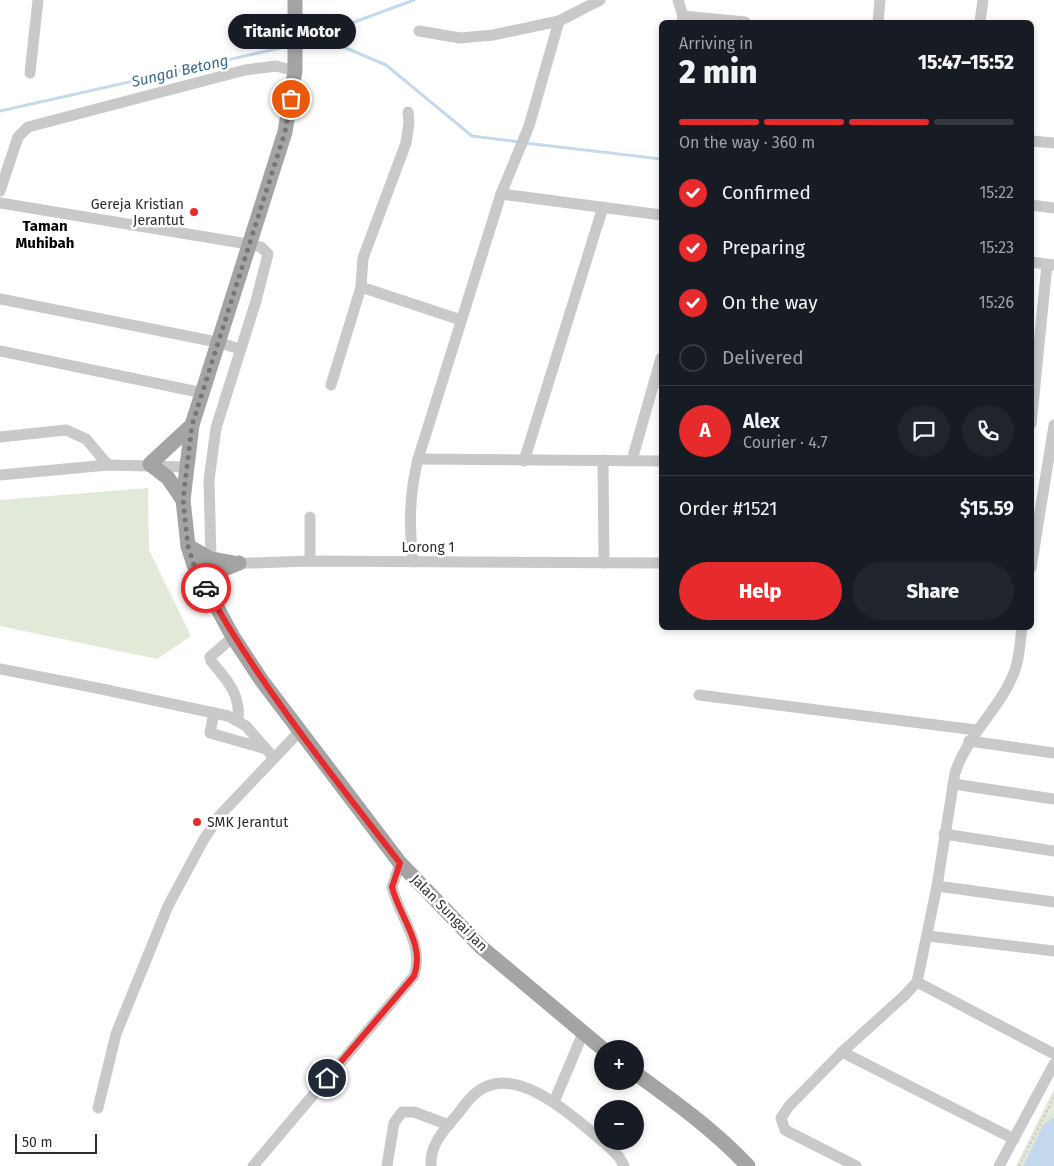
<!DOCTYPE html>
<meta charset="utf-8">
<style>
:root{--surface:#171b24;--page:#20242c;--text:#f1f3f6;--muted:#9ea1a6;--line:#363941;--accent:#e72a2c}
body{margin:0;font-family:"Fira Sans",sans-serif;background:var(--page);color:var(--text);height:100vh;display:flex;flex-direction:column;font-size:19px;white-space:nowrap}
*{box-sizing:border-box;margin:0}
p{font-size:16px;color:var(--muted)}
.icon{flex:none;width:28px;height:28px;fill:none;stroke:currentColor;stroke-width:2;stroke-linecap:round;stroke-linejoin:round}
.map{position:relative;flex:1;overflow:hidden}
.drawer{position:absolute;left:659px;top:20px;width:375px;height:610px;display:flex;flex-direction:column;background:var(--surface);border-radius:8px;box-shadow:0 2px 8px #0003}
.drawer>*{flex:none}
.fabs{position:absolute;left:594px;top:1040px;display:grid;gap:10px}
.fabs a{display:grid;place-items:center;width:50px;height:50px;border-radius:50%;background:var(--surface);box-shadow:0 2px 8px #0003;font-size:25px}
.scale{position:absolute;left:15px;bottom:12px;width:82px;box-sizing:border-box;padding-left:5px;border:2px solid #2c2c2c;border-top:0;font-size:14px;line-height:18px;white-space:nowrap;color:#2c2c2c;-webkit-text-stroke:4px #fff;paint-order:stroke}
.pin{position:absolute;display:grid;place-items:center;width:42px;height:42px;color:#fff;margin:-21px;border:2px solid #fff;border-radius:50%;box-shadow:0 1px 5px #0007}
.courier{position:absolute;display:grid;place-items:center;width:50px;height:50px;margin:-25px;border:4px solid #e72a2c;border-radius:50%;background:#fff;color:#222;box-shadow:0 1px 6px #0007}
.bubble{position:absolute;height:35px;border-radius:18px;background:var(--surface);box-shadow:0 2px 8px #0003;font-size:16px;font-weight:800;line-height:35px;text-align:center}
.headline em{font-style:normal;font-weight:800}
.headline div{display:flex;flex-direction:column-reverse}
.headline{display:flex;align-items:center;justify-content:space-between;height:85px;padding:0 20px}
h1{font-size:32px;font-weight:800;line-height:38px}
.bar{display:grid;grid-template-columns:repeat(4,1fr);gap:8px 5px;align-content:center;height:60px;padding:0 20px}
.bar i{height:6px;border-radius:4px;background:var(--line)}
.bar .on{background:var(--accent)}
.bar p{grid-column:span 4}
.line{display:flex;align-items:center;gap:12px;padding:0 20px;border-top:1px solid var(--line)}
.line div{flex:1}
.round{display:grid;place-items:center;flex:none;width:52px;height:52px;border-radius:26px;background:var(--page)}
ol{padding:0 20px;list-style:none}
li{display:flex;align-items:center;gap:15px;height:55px}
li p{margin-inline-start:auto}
li .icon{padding:5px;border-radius:50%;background:var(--accent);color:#fff;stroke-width:4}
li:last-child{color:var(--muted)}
li i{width:28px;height:28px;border:2px solid var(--line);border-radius:50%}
.primary-button{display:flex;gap:10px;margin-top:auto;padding:10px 20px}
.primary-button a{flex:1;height:58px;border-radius:30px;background:var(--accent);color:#fff;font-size:20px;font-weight:800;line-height:58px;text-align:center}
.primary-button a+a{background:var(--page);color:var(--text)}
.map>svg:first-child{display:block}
.green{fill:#e1ead9}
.water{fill:#c4d9eb}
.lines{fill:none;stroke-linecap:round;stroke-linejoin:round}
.stream{stroke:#c4d9eb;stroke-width:3}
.path{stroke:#c9c9c9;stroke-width:2;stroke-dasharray:2.5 2.5;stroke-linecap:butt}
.minor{stroke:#c9c9c9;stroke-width:11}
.major{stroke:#a4a4a4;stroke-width:15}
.done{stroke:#767676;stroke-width:5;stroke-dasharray:0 9}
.route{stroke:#e72a2c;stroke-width:6}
.poi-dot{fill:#e72a2c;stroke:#fff;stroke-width:2}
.labels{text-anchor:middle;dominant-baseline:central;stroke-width:5;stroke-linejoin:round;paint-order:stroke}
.poi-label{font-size:14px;fill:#2c2c2c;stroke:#fff;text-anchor:end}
.street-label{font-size:14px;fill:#2c2c2c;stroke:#fff}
.water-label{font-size:15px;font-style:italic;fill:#3a688e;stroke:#fff}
.neighbourhood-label{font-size:15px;font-weight:bold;fill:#000;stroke:#fff}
</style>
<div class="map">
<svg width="1054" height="1166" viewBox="0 0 1054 1166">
<rect width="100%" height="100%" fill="#fff"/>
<g class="green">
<polygon points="148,488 149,550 191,636 157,659 0,626 0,500"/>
<polygon points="1054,1090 1054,1166 1016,1166 1052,1093"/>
</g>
<polygon class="water" points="1054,1117 1054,1166 1023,1166 1043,1125"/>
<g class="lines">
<g class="stream">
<polyline points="320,37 386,65 472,136 519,142"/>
<polyline points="300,42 414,0"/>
<polyline points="0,111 289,46"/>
<polyline points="525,143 661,159"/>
</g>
<polyline class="path" points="1019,1166 1054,1097"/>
<g class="minor">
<polyline points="678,0 683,16 682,22"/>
<polyline points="683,16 745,22"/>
<polyline points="878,22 880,0"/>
<polyline points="980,22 983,0"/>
<polyline points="419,31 460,38 493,35 559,21 600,0"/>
<polyline points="30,73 38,0"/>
<polyline points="408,112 409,123 406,143 363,258 361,287 461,320"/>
<polyline points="1031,141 1054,143"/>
<polyline points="0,191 18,137 28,127 245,70 276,66 295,71"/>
<polyline points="501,194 661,215"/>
<polyline points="0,203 248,244 261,247 268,254 256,301 216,428 209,480 211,559"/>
<polyline points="1031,205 1054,208"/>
<polyline points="1031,262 1054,265"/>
<polyline points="0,299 217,342 240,349"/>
<polyline points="0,351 203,393"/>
<polyline points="331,385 361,287"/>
<polyline points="1031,424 1047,265"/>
<polyline points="0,437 66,430 86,439 108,465"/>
<polyline points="418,459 661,461"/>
<polyline points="603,460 604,563"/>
<polyline points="632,460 661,358"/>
<polyline points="524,461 603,207"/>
<polyline points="0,475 108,465 186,467"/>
<polyline points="310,517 310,561"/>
<path d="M413,562C409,525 409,496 418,459L501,194L529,126L559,21"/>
<polyline points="194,565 310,561 661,563"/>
<polyline points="1031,568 1054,425"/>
<path d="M233,637L210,657L211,661C227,680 241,694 238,721"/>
<polyline points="0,669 97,688 228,716 246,726 274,758"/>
<polyline points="699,695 976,730"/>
<polyline points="214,713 210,733 266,749"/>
<polyline points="969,741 1054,753"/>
<polyline points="953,784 1054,799"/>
<polyline points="944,834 1054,851"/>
<polyline points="937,886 1054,902"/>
<polyline points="928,936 1054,951"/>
<polyline points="917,982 1054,1054"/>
<polyline points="842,1052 1014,1139"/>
<polyline points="554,1102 583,1033"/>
<polyline points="98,1108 116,1034 168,906 204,839 220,815 300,731"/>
<polyline points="603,1141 619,1157 624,1166"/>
<path d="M253,1166L414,976C425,945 399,916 392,887L400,863"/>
<polyline points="387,1166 394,1123 402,1112 414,1112 449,1125"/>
<path d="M431,1166C430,1144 443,1132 456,1116C462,1109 468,1099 476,1093C514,1060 575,1118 602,1141"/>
<path d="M856,1166L785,1130L781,1118L789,1106L842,1052L904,996L917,982L937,886L955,773C968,733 1002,707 1015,670C1020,656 1020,641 1022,628"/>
<polyline points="999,1166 1054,1064"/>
</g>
<g class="major">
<polyline points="295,0 295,71 285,132 192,425 183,500 188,546 194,565 233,637 262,681 400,863 481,947 603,1049"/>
<polyline points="183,500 168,478 150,464 192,425"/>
<polyline points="188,546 211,559 233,563"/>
<polyline points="207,589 224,569 239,563"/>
<path d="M635,1073C675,1102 714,1130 748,1166"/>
</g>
</g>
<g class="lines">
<polyline class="done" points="206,588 194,565 188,546 183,500 192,425 285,132 291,99"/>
<path class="route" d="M206,588C260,686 331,774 400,863L392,887C399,916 426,945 414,976L327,1078"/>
</g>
<g class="poi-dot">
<circle cx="194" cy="212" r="5"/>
<circle cx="197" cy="822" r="5"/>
</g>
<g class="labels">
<g class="poi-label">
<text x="184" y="204">Gereja Kristian<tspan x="184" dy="16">Jerantut</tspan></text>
<text x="207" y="822" text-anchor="start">SMK Jerantut</text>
</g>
<g class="street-label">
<text x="428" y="547">Lorong 1</text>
<text transform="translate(449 913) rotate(45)">Jalan Sungai Jan</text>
</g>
<g class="water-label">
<text transform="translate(180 71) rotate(-13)">Sungai Betong</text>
</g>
<g class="neighbourhood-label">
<text x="45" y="226">Taman<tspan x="45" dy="17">Muhibah</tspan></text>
</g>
</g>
</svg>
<div class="fabs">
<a>+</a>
<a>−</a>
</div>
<div class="scale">50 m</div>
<div class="pin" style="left:291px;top:99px;background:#ea580c"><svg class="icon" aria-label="bag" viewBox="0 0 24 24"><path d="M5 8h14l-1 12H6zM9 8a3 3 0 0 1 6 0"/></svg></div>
<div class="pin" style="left:327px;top:1078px;background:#1f2937"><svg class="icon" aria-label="home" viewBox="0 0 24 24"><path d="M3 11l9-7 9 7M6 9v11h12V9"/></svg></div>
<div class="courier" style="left:206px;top:588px"><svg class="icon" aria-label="car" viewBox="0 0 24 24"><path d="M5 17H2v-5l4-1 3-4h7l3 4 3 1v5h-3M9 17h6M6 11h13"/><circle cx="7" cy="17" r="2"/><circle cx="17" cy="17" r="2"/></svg></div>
<div class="bubble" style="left:228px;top:14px;width:128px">Titanic Motor</div>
<section class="drawer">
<div class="headline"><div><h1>2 min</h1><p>Arriving in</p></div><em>15:47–15:52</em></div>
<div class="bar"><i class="on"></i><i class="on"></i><i class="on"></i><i></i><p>On the way · 360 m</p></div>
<ol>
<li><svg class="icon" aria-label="check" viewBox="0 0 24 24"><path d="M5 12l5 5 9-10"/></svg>Confirmed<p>15:22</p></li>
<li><svg class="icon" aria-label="check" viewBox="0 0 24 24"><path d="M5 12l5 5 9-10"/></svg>Preparing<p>15:23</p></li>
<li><svg class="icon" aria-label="check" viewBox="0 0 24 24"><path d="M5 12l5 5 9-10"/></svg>On the way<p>15:26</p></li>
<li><i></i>Delivered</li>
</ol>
<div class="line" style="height:90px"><b class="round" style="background:var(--accent);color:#fff">A</b><div><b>Alex</b><p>Courier · 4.7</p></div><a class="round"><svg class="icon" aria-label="chat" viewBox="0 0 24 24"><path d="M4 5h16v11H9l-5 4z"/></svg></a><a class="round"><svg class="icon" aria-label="phone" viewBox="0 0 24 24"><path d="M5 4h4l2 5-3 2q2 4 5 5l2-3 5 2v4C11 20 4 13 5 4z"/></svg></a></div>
<div class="line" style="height:65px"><div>Order #1521</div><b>$15.59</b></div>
<div class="primary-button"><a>Help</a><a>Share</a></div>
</section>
</div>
